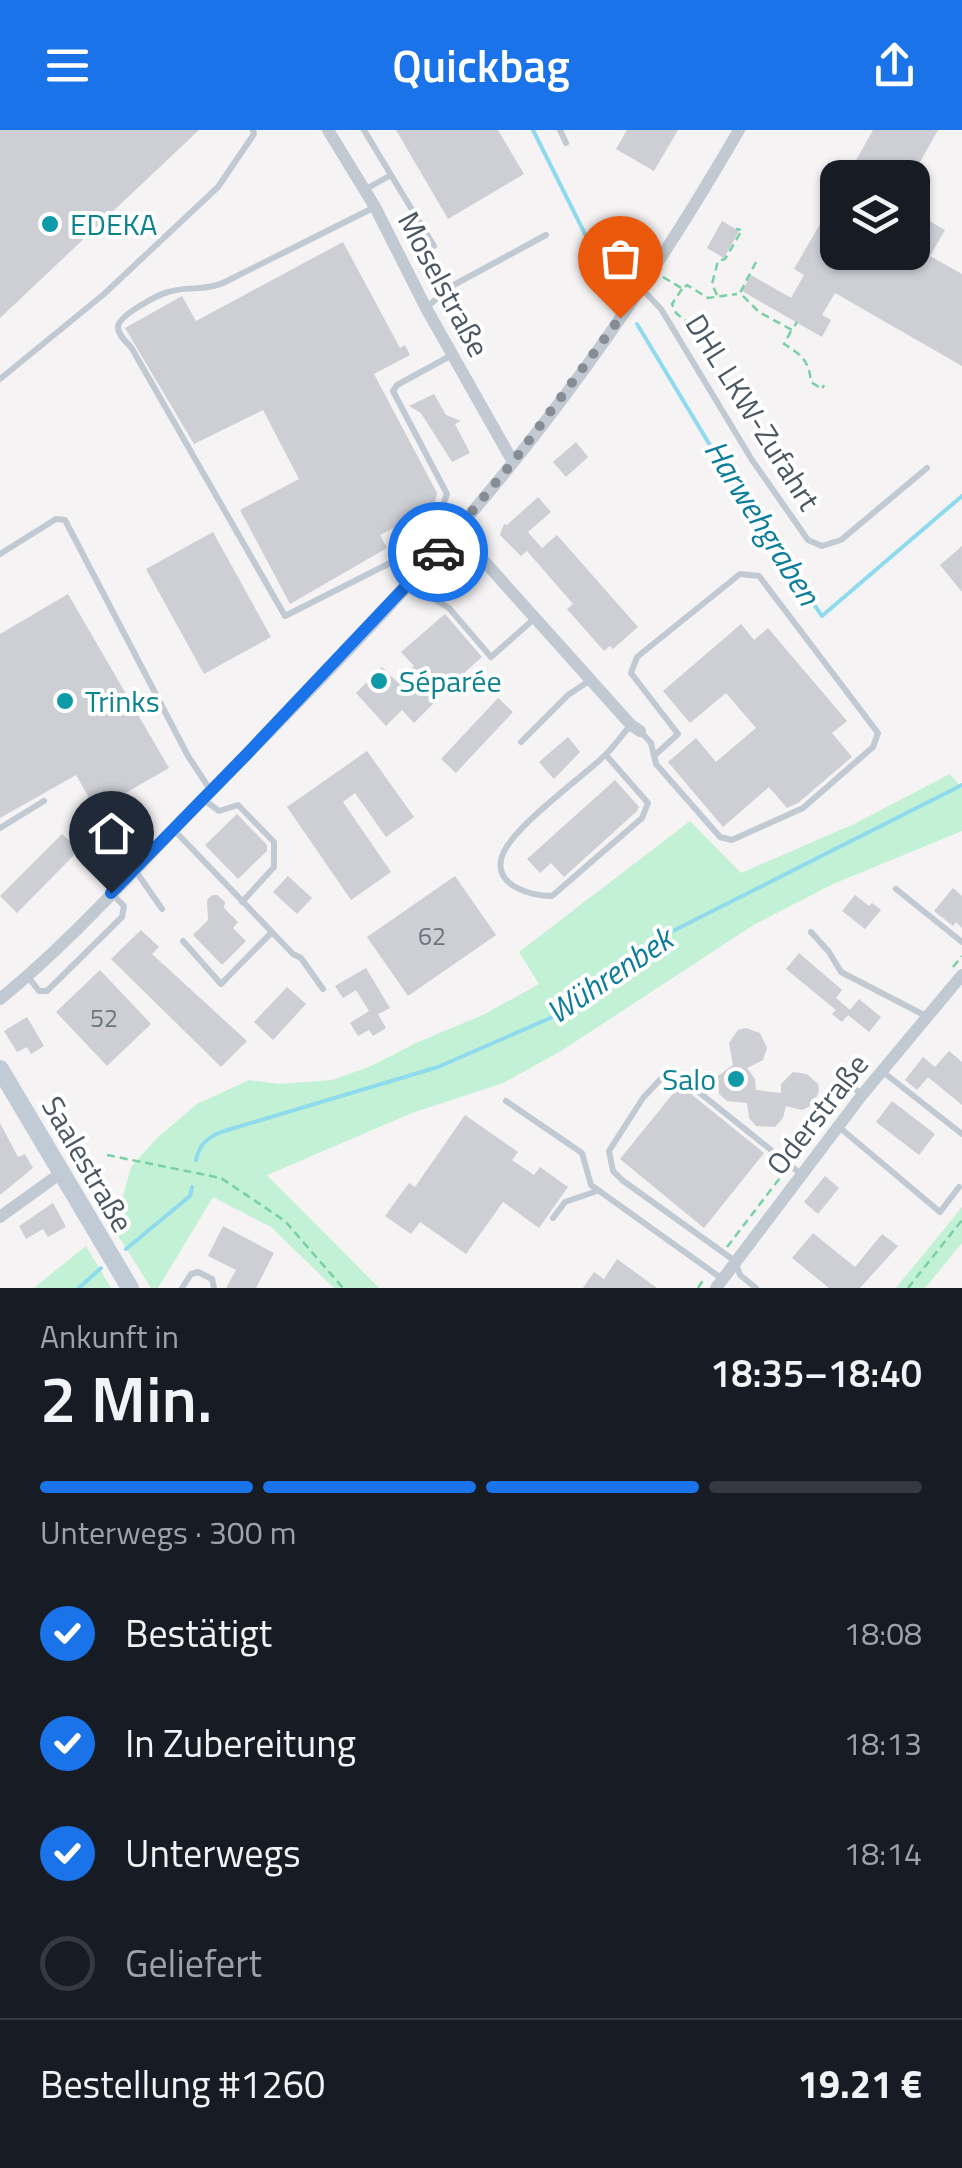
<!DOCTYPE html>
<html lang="de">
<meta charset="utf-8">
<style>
:root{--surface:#171b24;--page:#242831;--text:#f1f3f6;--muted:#9ea1a6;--line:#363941;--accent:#1a73e8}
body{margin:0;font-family:"Titillium Web",sans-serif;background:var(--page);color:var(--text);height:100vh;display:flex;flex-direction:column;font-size:38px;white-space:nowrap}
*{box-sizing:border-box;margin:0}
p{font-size:32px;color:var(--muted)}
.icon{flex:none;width:55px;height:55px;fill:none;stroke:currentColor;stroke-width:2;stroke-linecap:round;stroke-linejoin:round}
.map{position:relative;height:1158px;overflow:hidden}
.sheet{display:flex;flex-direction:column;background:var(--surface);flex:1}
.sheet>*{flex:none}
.fabs{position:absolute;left:820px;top:30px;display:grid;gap:20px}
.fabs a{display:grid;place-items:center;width:110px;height:110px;border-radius:20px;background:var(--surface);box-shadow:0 2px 8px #0004;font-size:50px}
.pin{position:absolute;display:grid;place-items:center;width:85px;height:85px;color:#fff;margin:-102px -42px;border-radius:50% 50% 50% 0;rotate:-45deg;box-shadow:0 0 10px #0007}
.pin .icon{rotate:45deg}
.courier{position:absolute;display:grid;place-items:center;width:100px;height:100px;margin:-50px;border:8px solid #1a73e8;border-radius:50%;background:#fff;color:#222;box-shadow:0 2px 12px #0007}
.overview em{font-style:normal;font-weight:600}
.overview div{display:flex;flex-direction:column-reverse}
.overview{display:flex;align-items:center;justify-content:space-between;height:170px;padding:0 40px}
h1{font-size:65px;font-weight:600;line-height:75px}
.bar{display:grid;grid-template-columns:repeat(4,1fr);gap:15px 10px;align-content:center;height:120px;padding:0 40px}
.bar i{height:12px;border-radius:8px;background:var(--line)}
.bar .active{background:var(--accent)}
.bar p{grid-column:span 4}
.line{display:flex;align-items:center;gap:25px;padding:0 40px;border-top:2px solid var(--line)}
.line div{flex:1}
ol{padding:0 40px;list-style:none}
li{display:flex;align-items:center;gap:30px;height:110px}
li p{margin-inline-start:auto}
li .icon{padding:10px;border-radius:50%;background:var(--accent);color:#fff;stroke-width:4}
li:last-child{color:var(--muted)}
li i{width:55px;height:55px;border:5px solid var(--line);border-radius:50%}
header{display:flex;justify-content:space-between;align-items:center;height:130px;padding:0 40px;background:var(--accent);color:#fff;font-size:45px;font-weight:600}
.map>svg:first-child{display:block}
.green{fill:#c3f1d5}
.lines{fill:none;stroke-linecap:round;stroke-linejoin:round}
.stream{stroke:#90daee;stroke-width:4}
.building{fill:#cdcfd5}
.path{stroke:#7ad0a6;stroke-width:2.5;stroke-dasharray:8 5;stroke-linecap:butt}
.lane{stroke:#c1cad2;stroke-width:6}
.street{stroke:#c1cad2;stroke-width:12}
.secondary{stroke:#c1cbd6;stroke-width:18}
.done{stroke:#868d94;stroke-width:10;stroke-dasharray:0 18}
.route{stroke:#1a73e8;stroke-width:12}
.culture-dot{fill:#0f9aa8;stroke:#fff;stroke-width:4}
.labels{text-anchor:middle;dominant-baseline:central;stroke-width:8;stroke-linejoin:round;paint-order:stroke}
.number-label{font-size:25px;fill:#6b747e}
.culture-label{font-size:30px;fill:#0d838f;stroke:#fff;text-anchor:start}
.street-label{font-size:30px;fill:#4a5661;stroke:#fff}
.water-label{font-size:32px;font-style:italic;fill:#0c7c9b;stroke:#fff}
</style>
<header><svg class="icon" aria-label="menu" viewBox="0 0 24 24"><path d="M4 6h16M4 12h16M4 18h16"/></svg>Quickbag<svg class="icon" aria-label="share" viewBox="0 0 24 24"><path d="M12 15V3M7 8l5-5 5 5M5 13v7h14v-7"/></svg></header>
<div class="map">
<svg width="962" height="1158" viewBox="0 0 962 1158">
<rect width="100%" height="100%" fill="#f5f3f3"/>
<g class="green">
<polygon points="950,644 962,658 962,701 833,754 755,794 561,921 503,953 412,983 267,1045 379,1158 334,1158 271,1097 213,1067 158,1158 151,1158 114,1099 131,1037 157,1008 197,974 249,950 280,954 332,950 369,937 416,913 485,884 539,854 519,822 690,691 741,743 854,694"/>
<polygon points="962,1077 962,1113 925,1158 896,1158"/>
<polygon points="86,1116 111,1158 35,1158 35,1157"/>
</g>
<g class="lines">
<g class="stream">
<polyline points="533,0 612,158"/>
<polyline points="637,194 734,355 788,426 804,460 822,486 962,366"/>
<path d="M196,1030C199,1015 207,1008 221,1002L438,937L555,886L657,809L962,655"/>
<polyline points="126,1119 190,1066 192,1057"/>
<polyline points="79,1158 101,1138"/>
</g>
</g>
<g class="building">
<polygon points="0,0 199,0 0,188"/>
<polygon points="396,0 498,0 524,44 448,89"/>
<polygon points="627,0 678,0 654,41 616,19"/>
<polygon points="873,0 938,0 911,48 846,48"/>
<polygon points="838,63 838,122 912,122 912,81 945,100 930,126 962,144 962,236 835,163 822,185 831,190 822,207 742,161 751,145 791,168 804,145 794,139"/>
<polygon points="722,91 739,101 724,128 707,118"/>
<polygon points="343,112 400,218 405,215 410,225 374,244 437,363 434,376 380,405 387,418 290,474 240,380 299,349 263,280 194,314 125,198 182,166 196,191"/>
<polygon points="434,264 446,285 461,291 455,294 470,323 452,332 421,283 409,276"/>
<polygon points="576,312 588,327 566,347 553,332"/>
<polygon points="538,367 551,382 528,402 542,418 557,405 638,497 613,519 610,516 604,521 567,479 573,474 527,421 521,426 500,405 504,394 507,395"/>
<polygon points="213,402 271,507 204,544 146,439"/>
<polygon points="962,416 962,462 940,435"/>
<polygon points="68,464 169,638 96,680 76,645 0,688 0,504"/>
<polygon points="445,484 482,527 431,572 433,574 414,593 402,580 386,596 356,563 382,537 396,551 414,536 401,522"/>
<polygon points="741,494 754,510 768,498 847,591 832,603 852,627 798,673 787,678 769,657 723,697 668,632 696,608 716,632 756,598 726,563 690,593 663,561"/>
<polygon points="498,568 513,582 456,643 441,629"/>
<polygon points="568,607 580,622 554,649 539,632"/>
<polygon points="367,621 414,687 386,707 355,663 343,672 391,742 351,770 287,677"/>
<polygon points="615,650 639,677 637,681 564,747 551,733 540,743 527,729"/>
<polygon points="237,684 267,715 267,721 238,749 205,715"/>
<polygon points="62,704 79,720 17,783 0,766"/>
<polygon points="288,746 312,768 297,784 273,762"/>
<polygon points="455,746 496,805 408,866 367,807"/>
<polygon points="953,758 962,766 962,798 956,792 953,796 934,781"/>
<polygon points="212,765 217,765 225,772 224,778 238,792 233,798 246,811 222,835 193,805 208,790 207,770"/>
<polygon points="855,765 869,776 872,773 881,780 865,799 842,781"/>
<polygon points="141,800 159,817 152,824 247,911 221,937 111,829"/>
<polygon points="799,823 842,860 836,868 850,880 859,869 881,887 869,902 848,885 842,892 832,884 836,880 786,839"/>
<polygon points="366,838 390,878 378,884 386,898 373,906 369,900 358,906 350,893 369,881 356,860 343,868 335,856"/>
<polygon points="100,840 151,894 107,936 56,882"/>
<polygon points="287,857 306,874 273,910 254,892"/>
<polygon points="27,887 44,916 31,924 27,917 17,922 4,901"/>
<polygon points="746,898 760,903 767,918 763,930 747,938 755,949 756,960 781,963 781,954 793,942 807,944 818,954 819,961 814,974 802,980 786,976 783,988 775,997 756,996 749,988 747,973 727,971 719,964 718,946 733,935 729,913 738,900"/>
<polygon points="949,921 962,932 962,975 928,947 917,960 905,950 923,927 935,937"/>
<polygon points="680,955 764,1023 704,1098 620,1029"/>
<polygon points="892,971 935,1004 919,1025 876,992"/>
<polygon points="465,985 518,1022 512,1030 534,1045 540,1037 568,1057 539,1098 503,1072 466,1124 420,1092 411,1104 385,1086 409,1053 415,1057"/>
<polygon points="0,993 18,1027 25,1024 33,1038 0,1065"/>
<polygon points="825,1046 839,1058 818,1084 804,1072"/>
<polygon points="53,1073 66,1097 48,1107 43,1099 26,1109 19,1096"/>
<polygon points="223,1096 274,1123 256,1158 226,1158 236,1140 208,1126"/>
<polygon points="813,1103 855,1137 882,1104 898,1116 860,1158 829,1158 792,1128"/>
<polygon points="617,1129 657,1158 583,1158 594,1142 604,1149"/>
</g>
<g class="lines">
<g class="path">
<polyline points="756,132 740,163 759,182 792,200 797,192"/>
<polyline points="663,147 683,159 687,155 708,168 737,164"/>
<polyline points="682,159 672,174 676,183 692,196"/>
<polyline points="717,165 712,154 718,131 725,129 742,100 736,99"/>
<path d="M791,201L784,214C802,225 809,231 811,252L822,259L824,255"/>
<polyline points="953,837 962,826"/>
<polyline points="107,1025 221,1048 285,1091 343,1158"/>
<polyline points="794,1030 825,994"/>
<polyline points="727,1117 786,1040"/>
<polyline points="698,1158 705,1147"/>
<polyline points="908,1158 962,1090"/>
</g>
<g class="lane">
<polyline points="364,0 391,45"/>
<polyline points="560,0 566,13"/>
<polyline points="366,59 391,45 434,116"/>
<path d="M375,77L223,153C205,161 187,156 168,162C157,165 118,186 118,197C118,205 126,212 131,217L285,486L394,431L440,383L447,364L393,261L397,255L452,225"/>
<polyline points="643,160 661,179 752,330 808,410 822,416 841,410 927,338"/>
<polyline points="427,177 450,157 546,105"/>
<polyline points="0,249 104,164 218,57 254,4 253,0"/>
<polyline points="0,424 56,389 65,390 188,626 211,661"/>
<polyline points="410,455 449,478 491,527 534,489"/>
<polyline points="641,602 651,613 656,634 720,707 732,710 803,678 873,617 878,603 759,446 740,444 637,527 631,543 678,604 654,626"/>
<polyline points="521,612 568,565 589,551"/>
<path d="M606,625L648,673L642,688L552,766C533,766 496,757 501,730C505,702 582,648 604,626C614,617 621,606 630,596"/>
<polyline points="204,670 219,681 238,675 274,712 274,737 242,772"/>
<polyline points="0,698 44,671"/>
<polyline points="174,700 293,824 301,828 323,859"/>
<polyline points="135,740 162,779"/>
<polyline points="896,759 962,812"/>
<polyline points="811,802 829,822 841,842 926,886"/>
<polyline points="183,811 221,854 271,803"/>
<polyline points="29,848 39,861 47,861 122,787 124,776 111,763"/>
<polyline points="883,942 962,1004"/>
<polyline points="836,943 861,964"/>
<polyline points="506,971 582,1023 591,1055 721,1148"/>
<polyline points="839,997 940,1082 959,1057"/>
<polyline points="553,1088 565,1072 597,1061"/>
<polyline points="182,1158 191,1144 198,1142 212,1149 214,1158"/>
<polyline points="756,1158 740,1145 735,1131 622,1050 613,1041 609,1021 643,968 670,939 801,1044"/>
</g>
<g class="street">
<polyline points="328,0 375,77 426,178 513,332"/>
<polyline points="457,401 631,595 640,601"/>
<path d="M0,869C74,809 138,735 205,667C290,581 376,494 455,402C563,278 657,142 739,0"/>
<polyline points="0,1087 61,1043"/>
<polyline points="716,1158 862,965 962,845"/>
</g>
<polyline class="secondary" points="0,939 130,1158"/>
</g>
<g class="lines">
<polyline class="done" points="438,422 513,332 620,188"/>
<polyline class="route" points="111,763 246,625 438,422"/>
</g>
<g class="culture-dot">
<circle cx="50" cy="94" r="10"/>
<circle cx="379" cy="551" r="10"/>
<circle cx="65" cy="571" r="10"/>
<circle cx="736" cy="949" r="10"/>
</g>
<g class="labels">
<g class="number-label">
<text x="432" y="806">62</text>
<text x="104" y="888">52</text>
</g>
<g class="culture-label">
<text x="70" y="94">EDEKA</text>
<text x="399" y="551">Séparée</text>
<text x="85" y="571">Trinks</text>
<text x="716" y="949" text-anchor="end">Salo</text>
</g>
<g class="street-label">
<text transform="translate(444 154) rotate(62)">Moselstraße</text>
<text transform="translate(753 282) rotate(58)">DHL LKW-Zufahrt</text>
<text transform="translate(817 984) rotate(-52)">Oderstraße</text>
<text transform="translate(88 1034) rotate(60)">Saalestraße</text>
</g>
<g class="water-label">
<text transform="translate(763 392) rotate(58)">Harwehgraben</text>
<text transform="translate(609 845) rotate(-34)">Wührenbek</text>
</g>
</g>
</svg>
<div class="fabs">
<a><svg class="icon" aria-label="layers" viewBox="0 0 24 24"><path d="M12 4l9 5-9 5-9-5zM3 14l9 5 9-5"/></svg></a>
</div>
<div class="pin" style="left:620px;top:188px;background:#ea580c"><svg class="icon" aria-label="bag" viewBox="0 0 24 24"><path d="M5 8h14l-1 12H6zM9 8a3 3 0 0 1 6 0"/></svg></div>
<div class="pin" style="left:111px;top:763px;background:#1f2937"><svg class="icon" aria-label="home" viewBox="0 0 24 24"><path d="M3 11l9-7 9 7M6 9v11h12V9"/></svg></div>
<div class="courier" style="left:438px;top:422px"><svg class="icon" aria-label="car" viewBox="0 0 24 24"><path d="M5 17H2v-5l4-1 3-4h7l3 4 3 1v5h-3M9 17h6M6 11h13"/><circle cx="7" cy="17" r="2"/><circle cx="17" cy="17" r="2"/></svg></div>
</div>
<section class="sheet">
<div class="overview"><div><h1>2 Min.</h1><p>Ankunft in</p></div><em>18:35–18:40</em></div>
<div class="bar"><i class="active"></i><i class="active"></i><i class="active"></i><i></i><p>Unterwegs · 300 m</p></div>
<ol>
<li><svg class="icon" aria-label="check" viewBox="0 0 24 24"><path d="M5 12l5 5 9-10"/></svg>Bestätigt<p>18:08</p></li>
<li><svg class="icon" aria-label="check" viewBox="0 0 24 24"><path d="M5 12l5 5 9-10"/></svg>In Zubereitung<p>18:13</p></li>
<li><svg class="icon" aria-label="check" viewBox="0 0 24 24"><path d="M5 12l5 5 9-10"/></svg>Unterwegs<p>18:14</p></li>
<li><i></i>Geliefert</li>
</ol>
<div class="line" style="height:130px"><div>Bestellung #1260</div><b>19.21 €</b></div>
</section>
